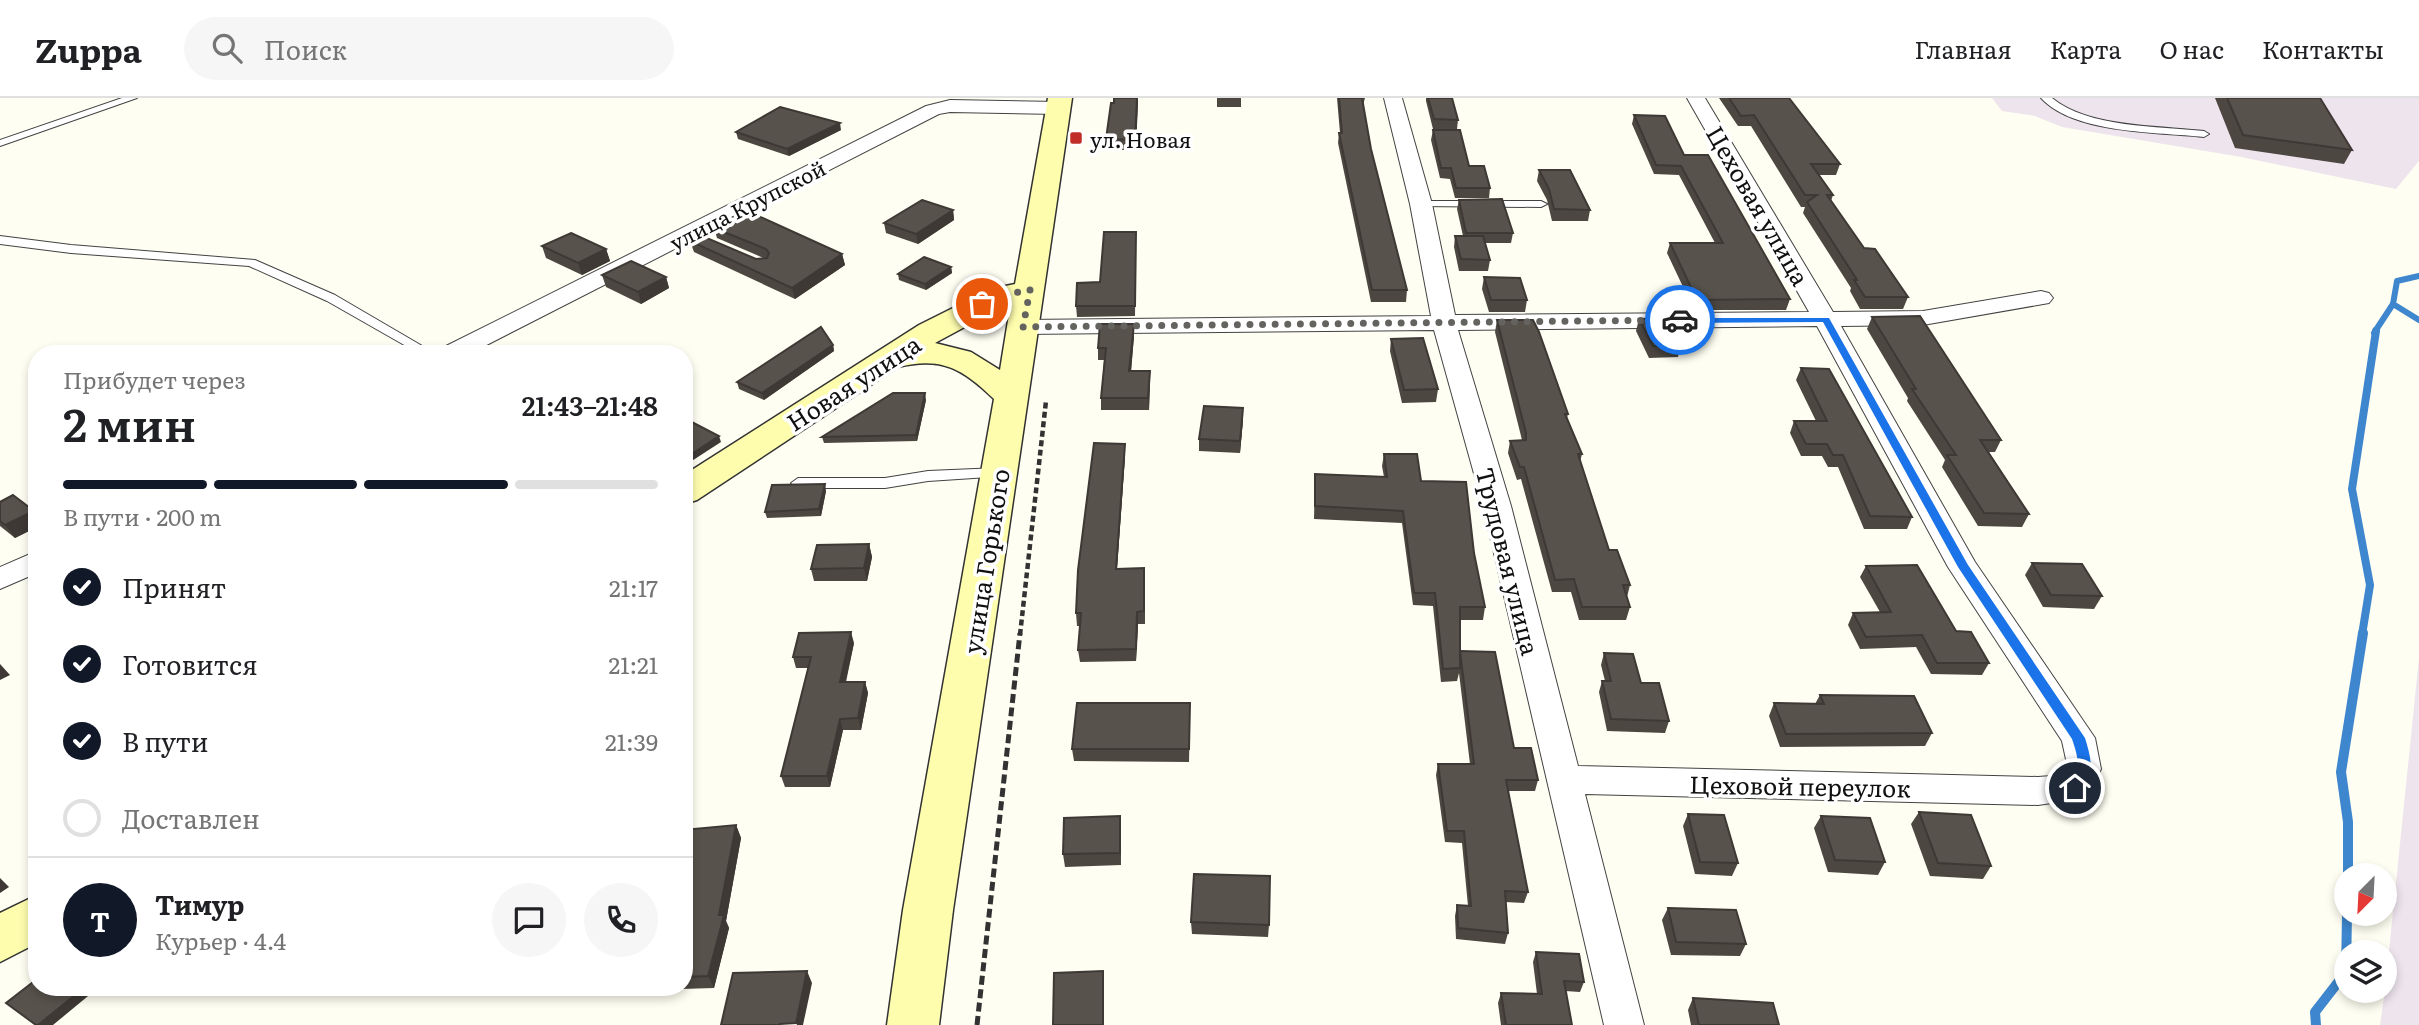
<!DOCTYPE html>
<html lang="ru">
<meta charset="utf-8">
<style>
:root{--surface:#fff;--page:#f6f6f6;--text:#202124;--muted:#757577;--line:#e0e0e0;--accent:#111827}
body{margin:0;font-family:Literata,serif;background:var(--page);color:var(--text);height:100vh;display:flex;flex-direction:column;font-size:26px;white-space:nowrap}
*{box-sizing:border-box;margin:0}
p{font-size:23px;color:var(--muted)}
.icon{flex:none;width:38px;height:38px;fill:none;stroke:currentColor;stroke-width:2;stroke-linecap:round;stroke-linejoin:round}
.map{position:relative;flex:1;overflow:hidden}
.panel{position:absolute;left:28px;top:247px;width:665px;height:651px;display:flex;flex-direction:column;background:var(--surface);border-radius:28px;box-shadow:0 4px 10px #0003}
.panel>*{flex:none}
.needle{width:46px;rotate:204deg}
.fabs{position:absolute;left:2334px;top:765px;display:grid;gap:14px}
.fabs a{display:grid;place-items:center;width:63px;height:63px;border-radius:50%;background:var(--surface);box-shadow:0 4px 10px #0003;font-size:35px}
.pin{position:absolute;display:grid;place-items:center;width:60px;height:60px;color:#fff;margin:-30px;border:4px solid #fff;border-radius:50%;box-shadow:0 2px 7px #0007}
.courier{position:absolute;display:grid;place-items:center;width:70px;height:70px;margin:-35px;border:5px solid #1a73e8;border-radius:50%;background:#fff;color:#222;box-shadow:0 2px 9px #0007}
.headline em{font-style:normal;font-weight:600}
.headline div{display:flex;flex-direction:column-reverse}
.headline{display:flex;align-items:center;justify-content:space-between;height:119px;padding:0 35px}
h1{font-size:46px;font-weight:600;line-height:52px}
.bar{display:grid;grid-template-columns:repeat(4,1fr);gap:10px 7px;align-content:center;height:84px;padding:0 35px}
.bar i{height:9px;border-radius:5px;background:var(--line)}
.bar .on{background:var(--accent)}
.bar p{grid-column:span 4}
.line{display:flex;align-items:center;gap:18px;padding:0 35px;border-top:2px solid var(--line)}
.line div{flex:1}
.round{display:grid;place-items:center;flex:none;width:74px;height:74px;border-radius:37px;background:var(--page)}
ol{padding:0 35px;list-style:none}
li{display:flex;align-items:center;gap:21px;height:77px}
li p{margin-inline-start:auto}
li .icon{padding:7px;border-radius:50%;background:var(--accent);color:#fff;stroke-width:4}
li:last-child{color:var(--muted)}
li i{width:38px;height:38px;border:4px solid var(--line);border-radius:50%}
header{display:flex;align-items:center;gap:42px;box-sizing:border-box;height:98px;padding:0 35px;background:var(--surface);border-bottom:2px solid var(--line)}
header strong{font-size:33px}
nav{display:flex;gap:38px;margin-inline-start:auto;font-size:24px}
.search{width:490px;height:63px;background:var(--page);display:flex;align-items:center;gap:18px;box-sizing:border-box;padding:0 24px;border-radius:38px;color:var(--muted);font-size:26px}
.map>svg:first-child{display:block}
.industrial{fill:#eee4ee}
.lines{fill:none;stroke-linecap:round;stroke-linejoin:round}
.stream-far2{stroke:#3e86cd;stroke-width:6}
.stream-far1{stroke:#3e86cd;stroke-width:8}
.stream{stroke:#3e86cd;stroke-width:10}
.service-casing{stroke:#434343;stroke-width:2}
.minor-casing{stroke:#434343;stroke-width:2}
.secondary-casing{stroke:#323232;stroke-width:3}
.path-far1{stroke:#323232;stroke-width:4.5;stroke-dasharray:6 3.5;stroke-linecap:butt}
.path{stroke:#323232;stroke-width:5;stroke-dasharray:9 4.5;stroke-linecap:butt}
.service{fill:#fff;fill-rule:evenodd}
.minor{fill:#fff;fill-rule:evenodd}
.secondary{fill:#fefdae;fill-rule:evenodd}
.wall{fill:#4c4741}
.shaded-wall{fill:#3e3935}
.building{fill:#58524c;stroke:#3e3935;stroke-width:2}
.route{fill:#1a73e8}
.done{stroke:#64635f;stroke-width:7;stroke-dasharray:0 12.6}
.poi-dot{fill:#c02e27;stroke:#fff;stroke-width:2.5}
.labels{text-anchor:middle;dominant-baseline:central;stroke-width:7;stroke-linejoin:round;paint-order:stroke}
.far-poi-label{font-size:21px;fill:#101010;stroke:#fff;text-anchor:start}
.far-street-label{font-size:21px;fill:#101010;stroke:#fff}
.street-label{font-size:24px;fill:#101010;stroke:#fff}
</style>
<header>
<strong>Zuppa</strong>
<div class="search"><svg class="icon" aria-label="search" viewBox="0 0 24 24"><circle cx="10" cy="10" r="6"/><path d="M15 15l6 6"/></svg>Поиск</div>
<nav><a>Главная</a><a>Карта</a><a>О нас</a><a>Контакты</a></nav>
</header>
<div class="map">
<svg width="2419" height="927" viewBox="0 0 2419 927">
<rect width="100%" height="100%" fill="#fffef2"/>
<g class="industrial">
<polygon points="1992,0 2419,0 2419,63 2396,91 2241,59 2062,29 2035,18 2002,13"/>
<polygon points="2419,560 2419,927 2380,927 2385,892"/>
</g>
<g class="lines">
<g class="stream-far2">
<polyline points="2419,178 2397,183 2393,206 2419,222"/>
<polyline points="2374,235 2393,206"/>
</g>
<polyline class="stream-far1" points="2362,537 2370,487 2352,391 2376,233"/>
<g class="stream">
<polyline points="2348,777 2348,724 2341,674 2363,535"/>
<polyline points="2316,927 2315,914 2346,874 2347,816"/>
</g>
<defs>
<g id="service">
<polygon points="122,0 137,0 0,48 0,42"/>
<path d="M2041,0H2052C2088,30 2159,28 2204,33L2209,36L2204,39C2158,34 2074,36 2041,0Z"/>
<polygon points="1421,103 1541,103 1547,106 1541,109 1417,108 1417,104"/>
<polygon points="0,138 71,147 255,162 335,197 436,256 420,256 327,203 249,168 71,155 0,146"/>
<polygon points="999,370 1004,372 1006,375 1004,378 928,383 885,390 798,390 791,385 798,380 885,380 928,373"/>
</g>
<g id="minor">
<path d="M1384,0H1402L1432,106L1455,217L1809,214L1687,0H1705L1833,214L1923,213L2041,193L2049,195L2053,200L2049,205L1923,227L1841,228L1975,464L2095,640L2101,671L2087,700L2038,707L1585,696L1644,927H1604L1483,408L1434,232L1023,236L1014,234L1011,229L1014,224L1023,222L1431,218L1410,106ZM1817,228L1948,469L2062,643L2067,666L2065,677L2038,679L1578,668L1511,408L1458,232Z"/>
<polygon points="950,2 1058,4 1068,10 1058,16 950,14 939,16 469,256 437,256 440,251 926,8"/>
<polygon points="37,453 37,475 0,491 0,469"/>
</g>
<g id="secondary">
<path d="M1048,0H1072L953,812L939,927H887L903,812L994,301C963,271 942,258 898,269L697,402L684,406V377L919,227L991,191L1015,186ZM1011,204L1000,272L971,254L935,245Z"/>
<polygon points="37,797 37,845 0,864 0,815"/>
</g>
</defs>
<use href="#service" class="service-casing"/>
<use href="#minor" class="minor-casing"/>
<use href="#secondary" class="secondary-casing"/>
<polyline class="path-far1" points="1020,537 1046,303"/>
<polyline class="path" points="977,927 1020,535"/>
<use href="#service" class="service"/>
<use href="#minor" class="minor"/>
<use href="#secondary" class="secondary"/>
</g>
<g class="wall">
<polygon points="1114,0 1138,0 1136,52 1107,52 1106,41"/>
<rect x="1217" y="0" width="24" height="9"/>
<polygon points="1337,0 1365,0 1363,7 1371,51 1407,192 1406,204 1371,204 1338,45 1339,35 1340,35"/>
<polygon points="1426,0 1452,0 1458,22 1457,31 1433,31 1426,3"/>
<polygon points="1719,0 1789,0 1840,66 1836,77 1819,77 1833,97 1831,103 1864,150 1908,199 1903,211 1860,211 1850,193 1851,190 1803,115 1805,109 1801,109 1751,28 1738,28"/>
<polygon points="2215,0 2320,0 2352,52 2344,66 2235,50"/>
<polygon points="1634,17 1684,57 1790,201 1786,212 1694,212 1667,155 1670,145 1715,145 1679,77 1654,76 1632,26"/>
<polygon points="841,32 789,58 738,41 736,34"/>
<polygon points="1433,32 1490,90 1489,100 1455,100 1450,81 1440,80 1431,42"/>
<polygon points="1539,72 1590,112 1588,123 1552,123 1547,102 1537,83"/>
<polygon points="1459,102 1513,135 1511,145 1485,145 1490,162 1488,173 1459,173 1454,149 1455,138 1463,138 1457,111"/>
<polygon points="953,112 954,122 918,146 886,135 884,125"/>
<polygon points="714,130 842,156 845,167 795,201 694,154 690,143 756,161 766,161 717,140"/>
<polygon points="1136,134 1135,218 1077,219 1076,208 1100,184"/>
<polygon points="542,148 606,151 610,163 582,177 546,160"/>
<polygon points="951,169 952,175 926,192 899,182 898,176"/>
<polygon points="602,177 666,179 669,190 641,206 606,189"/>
<polygon points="1484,179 1527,202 1525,214 1489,214 1482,191"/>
<polygon points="1872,219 2001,342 1995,354 1989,354 2029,416 2022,429 1978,428 1942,369 1945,362 1907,303 1908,300 1867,231"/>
<polygon points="1639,221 1681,247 1678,259 1649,260 1636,233"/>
<polygon points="1497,222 1568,316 1567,320 1582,356 1580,364 1609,452 1630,487 1627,499 1630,509 1626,522 1579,522 1571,494 1552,494 1521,381 1517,382 1508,355 1510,343 1522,342 1495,234"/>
<polygon points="1134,238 1131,273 1150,273 1149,312 1101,312 1101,300 1104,262 1098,262 1098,250"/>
<polygon points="1391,241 1438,291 1436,304 1402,305 1390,253"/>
<polygon points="833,247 834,253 764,302 739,291 737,284"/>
<polygon points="1801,270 1912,419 1907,431 1864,431 1838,369 1828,369 1822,358 1801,358 1790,335 1794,323 1816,323 1796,282"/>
<polygon points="926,302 917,343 824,345 822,339"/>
<polygon points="1243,322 1240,355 1199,353 1199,341"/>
<polygon points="1125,346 1125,358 1117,471 1145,483 1145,526 1138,526 1136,563 1080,564 1078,552 1080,528 1077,528 1076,515"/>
<polygon points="1384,356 1421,383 1474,455 1485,509 1483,522 1460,522 1460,553 1514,650 1538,682 1535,693 1508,693 1528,794 1524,805 1505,804 1508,835 1505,846 1456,841 1455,818 1457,807 1468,808 1462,745 1445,744 1436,677 1438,666 1470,666 1459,575 1457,583 1441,584 1433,508 1413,507 1402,425 1314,421 1315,376 1384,379 1382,368"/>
<polygon points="826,393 821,418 767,420 765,414"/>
<polygon points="0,404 34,413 37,417 37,429 15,440 0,428"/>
<polygon points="869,446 872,459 867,483 814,483 811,471"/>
<polygon points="2032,465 2102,498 2094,511 2043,509 2025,477"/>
<polygon points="1866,468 1956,533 1989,565 1982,577 1931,576 1916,549 1860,551 1848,527 1853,515 1880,514 1860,479"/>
<polygon points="854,545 846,584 865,584 868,595 861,632 843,632 830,689 785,689 781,678 808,570 796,570 793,559"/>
<polygon points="1604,555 1641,585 1669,623 1665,635 1607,633 1599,594 1602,583 1605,583 1601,567"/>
<polygon points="1820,597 1932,635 1925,648 1780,649 1769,618 1774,605 1815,606"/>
<polygon points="1190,618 1189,664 1074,663 1072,651"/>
<polygon points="1919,714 1991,768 1983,781 1930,778 1911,726"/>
<polygon points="1688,716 1738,765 1732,778 1695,776 1683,728"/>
<polygon points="1120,718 1121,767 1065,769 1063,756"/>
<polygon points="1821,718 1885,764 1878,777 1828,774 1814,730"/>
<polygon points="736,727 741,740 726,823 729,830 714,890 649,892 647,889 684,889 684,732"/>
<polygon points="1668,810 1746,846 1740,858 1671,857 1662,822"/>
<polygon points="1191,824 1269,827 1268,839 1192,836"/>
<polygon points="1536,854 1584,884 1580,894 1565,893 1572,927 1501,927 1498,905 1501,895 1537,896 1533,864"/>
<polygon points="1693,900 1779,927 1691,927 1688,912"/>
</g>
<g class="shaded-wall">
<polygon points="1137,0 1138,0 1136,52 1135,42"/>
<polygon points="840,25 841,32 789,58 787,51"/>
<polygon points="953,112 954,122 918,146 916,136"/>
<polygon points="606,151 610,163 582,177 578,165"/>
<polygon points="842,156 845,167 795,201 792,190"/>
<polygon points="951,169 952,175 926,192 925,186"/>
<polygon points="666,179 669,190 641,206 638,194"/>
<polygon points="1134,226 1134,238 1130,285 1129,273"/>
<polygon points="833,247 834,253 764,302 762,295"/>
<polygon points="1150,273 1150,285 1149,312 1148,300"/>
<polygon points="925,295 926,302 917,343 916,337"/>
<polygon points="1243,310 1243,322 1240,355 1240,343"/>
<polygon points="719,338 721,344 684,368 684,361"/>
<polygon points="1125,346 1125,358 1116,484 1116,471"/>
<polygon points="825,386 826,393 821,418 819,411"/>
<polygon points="34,413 37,417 37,429 15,440 5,427"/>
<polygon points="869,446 872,459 867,483 864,470"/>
<polygon points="1137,514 1138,526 1136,563 1136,551"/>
<polygon points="851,534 854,545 843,595 840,584"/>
<polygon points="0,566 10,577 0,582"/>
<polygon points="865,584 868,595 861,632 858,620"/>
<polygon points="840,621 843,632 830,689 827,678"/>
<polygon points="1120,718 1121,730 1121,767 1120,755"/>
<polygon points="736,727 741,740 726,823 729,830 714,890 708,878"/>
<polygon points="0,780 9,789 0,795"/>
<polygon points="807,873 812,885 803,927 797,927 796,925"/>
<polygon points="1103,873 1104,885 1104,927 1103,927"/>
<polygon points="85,889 99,889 53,927 38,927"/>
</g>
<g class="building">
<polygon points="1114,0 1137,0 1135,42 1106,41 1111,5 1114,5"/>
<polygon points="1339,0 1362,0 1371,51 1407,192 1372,192 1339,35 1342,35"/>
<polygon points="1428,0 1452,0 1458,22 1434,21"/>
<polygon points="1729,0 1789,0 1840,66 1811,66 1833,97 1827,97 1864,150 1875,151 1908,199 1865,199 1854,182 1857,182 1807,104 1817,97 1805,97 1754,17 1741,18"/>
<polygon points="2227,0 2320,0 2352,52 2243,37"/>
<polygon points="780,9 840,25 787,51 736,34"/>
<polygon points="1634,17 1665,18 1684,57 1708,57 1790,201 1697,202 1670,145 1723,145 1681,68 1656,67"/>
<polygon points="1433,32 1460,32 1469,68 1484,68 1490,90 1456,90 1451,70 1441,70"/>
<polygon points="1539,72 1570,72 1590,112 1554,111 1549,91"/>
<polygon points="1502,101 1513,135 1466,135 1459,102"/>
<polygon points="922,102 953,112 916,136 884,125"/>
<polygon points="745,112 842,156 792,190 690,143 700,137 756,161 767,160 769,155 766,151 714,130"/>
<polygon points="1104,134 1136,134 1135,208 1076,208 1077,185 1100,184"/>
<polygon points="571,135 606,151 578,165 542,148"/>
<polygon points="1455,138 1483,138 1490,162 1461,161"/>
<polygon points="924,159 951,169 925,186 898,176"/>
<polygon points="631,163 666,179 638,194 602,177"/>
<polygon points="1484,179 1520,180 1527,202 1491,202"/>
<polygon points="1920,218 2001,342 1980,342 2029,416 1984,415 1947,357 1956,357 1912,291 1916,291 1872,219"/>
<polygon points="1667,220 1681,247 1653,248 1639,221"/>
<polygon points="1497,222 1533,222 1539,234 1568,316 1565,316 1582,356 1578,356 1609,452 1617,452 1630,487 1623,487 1630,509 1582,509 1574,481 1555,482 1524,369 1520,369 1510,343 1526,342 1526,335"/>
<polygon points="1100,226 1134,226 1129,273 1150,273 1148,300 1101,300 1106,250 1098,250"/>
<polygon points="821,229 833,247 762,295 737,284"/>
<polygon points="1423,240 1438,291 1404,292 1391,241"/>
<polygon points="1801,270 1829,271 1912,419 1870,418 1843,357 1833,357 1827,346 1806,346 1794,323 1827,323"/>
<polygon points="893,295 925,295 916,337 822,339"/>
<polygon points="1204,308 1243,310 1240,343 1199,341"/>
<polygon points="684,320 719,338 684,361"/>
<polygon points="1094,345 1125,346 1116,471 1144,470 1144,513 1137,514 1136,551 1078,552 1081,515 1076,515 1078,472"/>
<polygon points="1384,356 1417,356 1421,383 1466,384 1474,455 1485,509 1460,509 1460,570 1443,571 1435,495 1414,495 1403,413 1315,408 1315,376 1387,379"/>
<polygon points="825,386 819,411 765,414 772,387"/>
<polygon points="13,397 34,413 5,427 0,423 0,404"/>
<polygon points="869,446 864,470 811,471 817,447"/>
<polygon points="2032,465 2082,466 2102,498 2051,497"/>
<polygon points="1917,467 1956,533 1971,534 1989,565 1937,565 1922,537 1866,539 1853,515 1891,514 1866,468"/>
<polygon points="851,534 840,584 865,584 858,620 840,621 827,678 781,678 811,559 793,559 799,535"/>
<polygon points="1460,553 1495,554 1514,650 1531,650 1538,682 1506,682 1528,794 1505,793 1508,835 1458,830 1457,807 1471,808 1464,733 1447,733 1438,666 1474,666"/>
<polygon points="1604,555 1633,556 1641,585 1659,585 1669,623 1611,621 1602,583 1611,583"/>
<polygon points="1820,597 1914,598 1932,635 1786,636 1774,605 1824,606"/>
<polygon points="1077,605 1190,605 1189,651 1072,651"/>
<polygon points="1919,714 1971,717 1991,768 1938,765"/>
<polygon points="1688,716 1724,717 1738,765 1700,764"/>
<polygon points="1120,718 1120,755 1063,756 1064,720"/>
<polygon points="1821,718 1870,720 1885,764 1835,762"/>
<polygon points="736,727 719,817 724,817 708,878 684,879 684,732"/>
<polygon points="1194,776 1270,778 1269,827 1191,824"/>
<polygon points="1668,810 1736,812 1746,846 1676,844"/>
<polygon points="1536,854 1579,856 1584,884 1564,883 1572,927 1506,927 1501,895 1542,896"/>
<polygon points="807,873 796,925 780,926 780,927 721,927 733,875"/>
<polygon points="1103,873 1103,927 1053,927 1054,875"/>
<polygon points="37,881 37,889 85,889 38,927 36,927 6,905"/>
<polygon points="1693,900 1773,905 1779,927 1699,927"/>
</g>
<path class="route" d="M1677,220H1829L1968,467L2085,640C2091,659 2098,685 2075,695L2068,690C2080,668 2080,665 2072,641L1958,469L1823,224L1680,225Z"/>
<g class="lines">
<polyline class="done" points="982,206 1002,197 1030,192 1023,229 1680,222"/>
</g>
<rect class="poi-dot" x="1069" y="33" width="14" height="14" rx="3.5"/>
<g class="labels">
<g class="far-poi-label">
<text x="1090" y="40">ул. Новая</text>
</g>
<g class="far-street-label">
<text transform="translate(747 106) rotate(-27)">улица Крупской</text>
</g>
<g class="street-label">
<text transform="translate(1759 107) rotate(60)">Цеховая улица</text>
<text transform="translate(853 284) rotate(-33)">Новая улица</text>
<text transform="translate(985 463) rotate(-81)">улица Горького</text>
<text transform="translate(1509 463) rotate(76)">Трудовая улица</text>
<text transform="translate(1800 687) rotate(1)">Цеховой переулок</text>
</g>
</g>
</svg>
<div class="fabs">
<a><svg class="needle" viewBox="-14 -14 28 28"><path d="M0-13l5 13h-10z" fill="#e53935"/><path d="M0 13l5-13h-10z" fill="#757577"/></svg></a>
<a><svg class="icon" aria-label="layers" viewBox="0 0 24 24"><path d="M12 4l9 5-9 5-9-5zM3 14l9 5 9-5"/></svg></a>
</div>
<div class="pin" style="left:982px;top:206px;background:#ea580c"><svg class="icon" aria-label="bag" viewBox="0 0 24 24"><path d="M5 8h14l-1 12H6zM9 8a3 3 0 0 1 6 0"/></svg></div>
<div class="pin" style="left:2075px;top:690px;background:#1f2937"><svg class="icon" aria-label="home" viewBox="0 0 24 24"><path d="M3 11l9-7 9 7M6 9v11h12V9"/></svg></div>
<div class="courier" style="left:1680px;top:222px"><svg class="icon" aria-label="car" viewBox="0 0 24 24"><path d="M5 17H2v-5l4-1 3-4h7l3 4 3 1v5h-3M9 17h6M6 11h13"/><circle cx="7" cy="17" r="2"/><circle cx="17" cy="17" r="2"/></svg></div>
<section class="panel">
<div class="headline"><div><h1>2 мин</h1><p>Прибудет через</p></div><em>21:43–21:48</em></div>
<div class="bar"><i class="on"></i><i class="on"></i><i class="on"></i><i></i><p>В пути · 200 m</p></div>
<ol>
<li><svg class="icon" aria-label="check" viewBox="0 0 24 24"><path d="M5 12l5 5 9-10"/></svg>Принят<p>21:17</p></li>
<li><svg class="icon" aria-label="check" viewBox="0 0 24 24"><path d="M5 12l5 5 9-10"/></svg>Готовится<p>21:21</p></li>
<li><svg class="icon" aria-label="check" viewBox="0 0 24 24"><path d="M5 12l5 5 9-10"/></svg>В пути<p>21:39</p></li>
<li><i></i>Доставлен</li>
</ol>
<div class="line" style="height:126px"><b class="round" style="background:var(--accent);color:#fff">Т</b><div><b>Тимур</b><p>Курьер · 4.4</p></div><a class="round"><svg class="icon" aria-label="chat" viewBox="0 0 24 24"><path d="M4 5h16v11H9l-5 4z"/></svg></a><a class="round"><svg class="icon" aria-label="phone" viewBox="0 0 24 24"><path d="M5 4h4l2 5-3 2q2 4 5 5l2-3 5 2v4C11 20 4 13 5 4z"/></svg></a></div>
</section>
</div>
